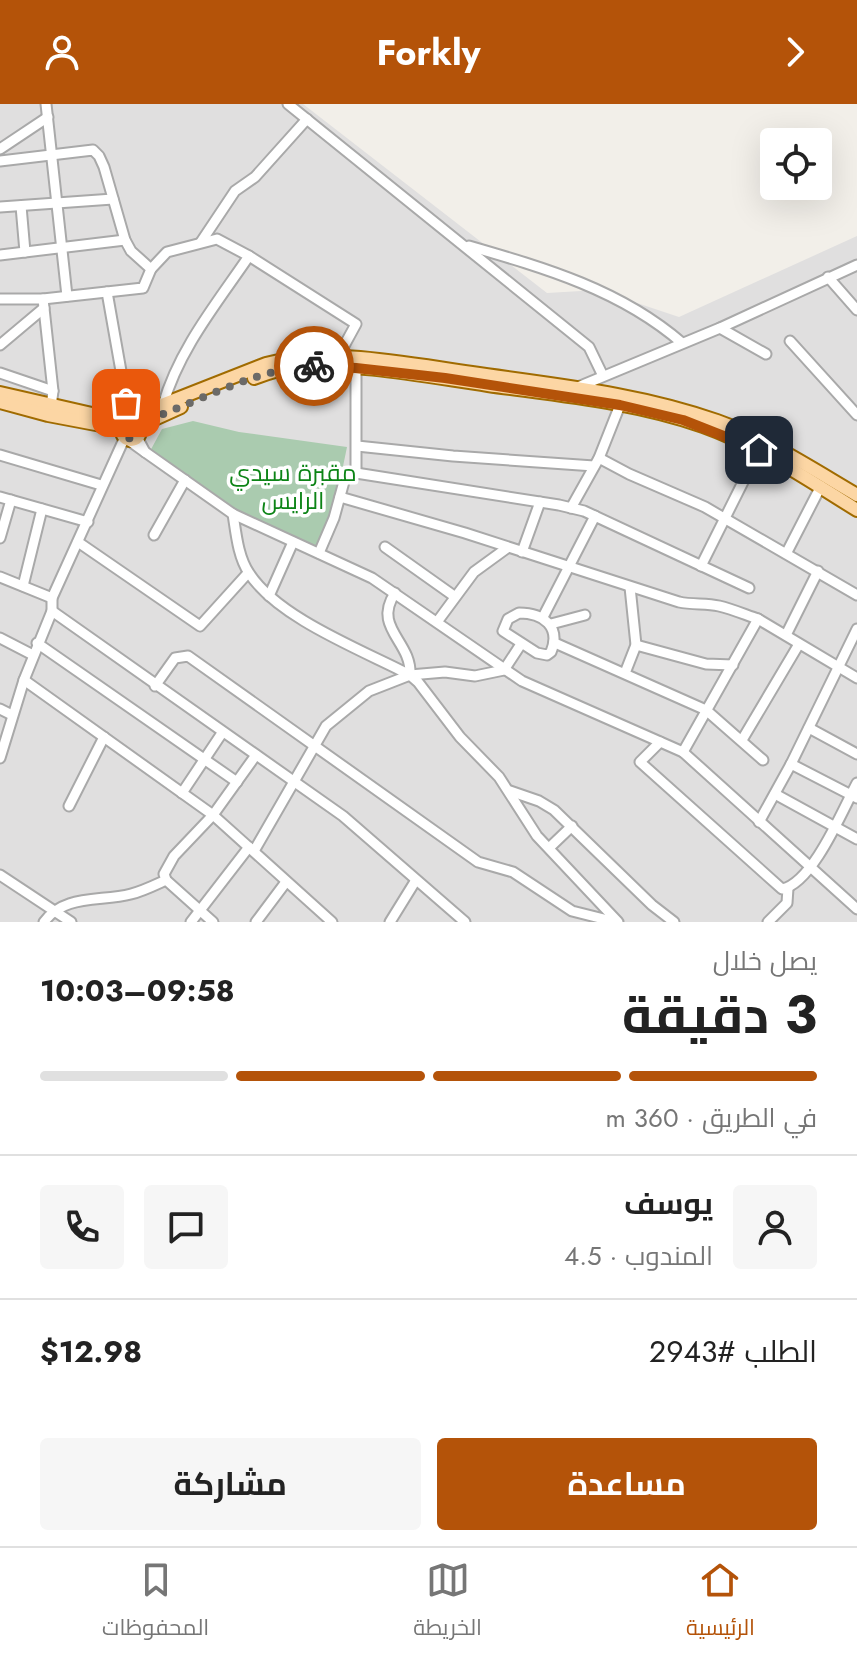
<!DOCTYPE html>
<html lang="ar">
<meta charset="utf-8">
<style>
:root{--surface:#fff;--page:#f6f6f6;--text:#222;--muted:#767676;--line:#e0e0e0;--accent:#b45309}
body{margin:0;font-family:Jost,Cairo,sans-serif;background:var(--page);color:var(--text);direction:rtl;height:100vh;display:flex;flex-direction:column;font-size:30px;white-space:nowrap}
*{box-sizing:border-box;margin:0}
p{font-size:26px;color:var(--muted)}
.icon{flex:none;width:44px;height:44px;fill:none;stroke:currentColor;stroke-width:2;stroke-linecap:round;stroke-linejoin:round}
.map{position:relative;height:818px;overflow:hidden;direction:ltr}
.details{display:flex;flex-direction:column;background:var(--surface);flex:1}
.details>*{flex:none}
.fabs{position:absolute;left:760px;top:24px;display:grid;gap:16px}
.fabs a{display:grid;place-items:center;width:72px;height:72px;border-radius:8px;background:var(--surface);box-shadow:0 8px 32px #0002;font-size:40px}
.pin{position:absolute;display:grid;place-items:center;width:68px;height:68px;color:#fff;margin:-34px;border-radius:16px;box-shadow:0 4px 12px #0006}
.courier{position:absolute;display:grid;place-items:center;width:80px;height:80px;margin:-40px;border:6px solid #b45309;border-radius:50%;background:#fff;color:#222;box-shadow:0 2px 10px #0007}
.overview em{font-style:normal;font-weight:700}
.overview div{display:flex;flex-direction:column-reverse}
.overview{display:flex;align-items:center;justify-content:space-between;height:136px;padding:0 40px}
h1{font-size:52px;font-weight:700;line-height:60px}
.bar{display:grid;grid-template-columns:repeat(4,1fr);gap:12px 8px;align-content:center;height:96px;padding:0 40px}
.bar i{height:10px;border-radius:6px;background:var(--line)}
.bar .active{background:var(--accent)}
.bar p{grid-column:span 4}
.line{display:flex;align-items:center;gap:20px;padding:0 40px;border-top:2px solid var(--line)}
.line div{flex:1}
.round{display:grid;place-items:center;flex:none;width:84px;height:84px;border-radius:8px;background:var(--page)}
.button{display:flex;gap:16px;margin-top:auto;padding:16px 40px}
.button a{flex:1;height:92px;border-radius:8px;background:var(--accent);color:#fff;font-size:32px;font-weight:700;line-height:92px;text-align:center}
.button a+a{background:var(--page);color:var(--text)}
header{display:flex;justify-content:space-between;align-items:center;height:104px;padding:0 40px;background:var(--accent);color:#fff;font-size:36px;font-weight:700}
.menu{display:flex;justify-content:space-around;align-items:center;height:112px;border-top:2px solid var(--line);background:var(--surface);font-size:22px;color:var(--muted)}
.menu a{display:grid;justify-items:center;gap:4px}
.menu .active{color:var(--accent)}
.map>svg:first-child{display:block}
.residential{fill:#e0dfdf}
.cemetery{fill:#aacbaf}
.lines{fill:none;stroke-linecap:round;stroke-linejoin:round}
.minor-casing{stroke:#a9a9a9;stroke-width:13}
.major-casing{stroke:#a06b00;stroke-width:16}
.minor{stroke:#fff;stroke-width:9}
.major{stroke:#fcd6a4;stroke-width:12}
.done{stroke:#6b6a68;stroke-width:8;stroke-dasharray:0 14.4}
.route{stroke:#b45309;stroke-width:10}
.labels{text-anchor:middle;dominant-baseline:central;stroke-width:7;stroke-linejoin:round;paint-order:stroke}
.park-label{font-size:24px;fill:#0c8416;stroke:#fff}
</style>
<header><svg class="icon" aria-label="forward" viewBox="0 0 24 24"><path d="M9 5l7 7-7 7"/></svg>Forkly<svg class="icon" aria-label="person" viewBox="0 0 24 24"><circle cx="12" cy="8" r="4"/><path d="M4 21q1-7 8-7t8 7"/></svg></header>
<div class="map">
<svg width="857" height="818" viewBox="0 0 857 818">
<rect width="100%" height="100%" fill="#f2efe9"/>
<polygon class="residential" points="0,0 303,0 547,189 598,186 679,213 857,132 857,818 0,818"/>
<polygon class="cemetery" points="193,317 239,328 347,343 333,411 319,443 233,406 149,349 162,325"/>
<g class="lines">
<defs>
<g id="minor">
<polyline points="46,0 67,192"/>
<polyline points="288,0 589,243 603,272"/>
<polyline points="0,45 48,13"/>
<polyline points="0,57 93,46 99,52 104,63 125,136 131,147 151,165 143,184 43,195 0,195"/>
<polyline points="21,102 25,148"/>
<polyline points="0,103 113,95"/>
<polyline points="201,138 235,87 255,73 307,15"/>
<path d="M469,142C545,164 621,186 682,239"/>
<polyline points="0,151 125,136"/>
<polyline points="151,165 167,148 217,135 249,152 356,220 338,253"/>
<polyline points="828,173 857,206"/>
<polyline points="107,188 130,318"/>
<polyline points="43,195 53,287 51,303"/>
<polyline points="720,224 766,250"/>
<polyline points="790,237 857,311"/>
<polyline points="0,241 44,204"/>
<polyline points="0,269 53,287"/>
<polyline points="578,283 720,224 857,161"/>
<path d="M163,301C179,245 217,199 249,152"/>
<polyline points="127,335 145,348 137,333"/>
<polyline points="357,342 453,352 594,362"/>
<polyline points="145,348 233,410 372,474 522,577 683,648 857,805"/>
<polyline points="0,351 101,381"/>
<polyline points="599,354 629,370 705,403 857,491"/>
<polyline points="356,369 356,264"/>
<polyline points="0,393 88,418"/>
<path d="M340,393L465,429L679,498C693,501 706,499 719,502C732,505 746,511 758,515L857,574"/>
<polyline points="571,404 599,354 620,301"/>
<path d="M233,410C236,429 238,453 249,469C278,514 362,546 410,571L418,578L460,633L499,673L537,732L618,818"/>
<polyline points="154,431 185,376"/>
<polyline points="0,434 11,396"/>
<polyline points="78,438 200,522 248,469"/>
<polyline points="385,443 454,492"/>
<polyline points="522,448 540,398"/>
<polyline points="787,448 821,382"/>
<polyline points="319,449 334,414 345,374 356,369 559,401 584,407 749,484"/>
<polyline points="701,462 759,346"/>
<polyline points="0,473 52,494"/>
<polyline points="23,482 42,405"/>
<path d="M395,489C372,524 412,537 410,571"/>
<polyline points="269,492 293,438"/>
<polyline points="52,507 343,712 465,818"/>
<path d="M519,509C544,509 561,523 551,548L547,551L537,549L503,527L508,515Z"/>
<polyline points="543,513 595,412"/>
<polyline points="437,518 474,468 507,444"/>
<polyline points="551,520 585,511"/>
<polyline points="786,531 818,467"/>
<polyline points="0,534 33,551"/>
<polyline points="37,539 237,678"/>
<polyline points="555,539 706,606 763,656"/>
<polyline points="636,541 706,560 733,561"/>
<polyline points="625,569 636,541 630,483"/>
<polyline points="24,576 213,711 332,818"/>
<polyline points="155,582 175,554 188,552 478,758 513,768 572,807 616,818"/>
<polyline points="0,605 12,611"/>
<polyline points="809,624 857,650"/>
<polyline points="742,636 799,540"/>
<path d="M660,638L640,658L782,785C813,779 843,705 857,679"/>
<polyline points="683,648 758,515"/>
<polyline points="0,654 24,576 52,507 52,494 125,333"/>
<polyline points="791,660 857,694"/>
<polyline points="510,687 539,697 554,706 652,801 674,818"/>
<polyline points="182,689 222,629"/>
<polyline points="775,690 857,735"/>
<polyline points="69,702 104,633"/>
<polyline points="759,718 791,660 857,525"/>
<polyline points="549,744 572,722"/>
<polyline points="254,747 326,622 369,587 410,571 445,568 475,572 504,566 521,540"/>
<polyline points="0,771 71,818"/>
<path d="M44,818C64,790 100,798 131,790C143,787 155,781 166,776"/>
<polyline points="191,818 249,743"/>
<polyline points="213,818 166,776 164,770 174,752 213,711 256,651"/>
<polyline points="256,818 286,778"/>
<polyline points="390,818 416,776"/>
<polyline points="768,818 787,799 788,784"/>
</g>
<g id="major">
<path d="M254,274C267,269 281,264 295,263C358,258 425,272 488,281C559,291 635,298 703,322C759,342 807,375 857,406"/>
<polyline points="0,289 127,318"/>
<polyline points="0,298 48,311 122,325"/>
<path d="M133,318L154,304L266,260C329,243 408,260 472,269C554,281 638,289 717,317C767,335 811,364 857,391"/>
<circle cx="131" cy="327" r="9"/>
<polyline points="139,328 150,317 181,303"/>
</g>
</defs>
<use href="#minor" class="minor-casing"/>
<use href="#major" class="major-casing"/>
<use href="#minor" class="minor"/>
<use href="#major" class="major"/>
</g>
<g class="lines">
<path class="done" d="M126,299L130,318L123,322L125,333L132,335L150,317L163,310C212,291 261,264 314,262"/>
<polyline class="route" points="314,262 356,264 445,274 620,301 683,316 759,346"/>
</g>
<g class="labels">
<g class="park-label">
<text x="293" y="368">مقبرة سيدي<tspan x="293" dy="28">الرايس</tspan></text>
</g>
</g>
</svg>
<div class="fabs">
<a><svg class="icon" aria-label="locate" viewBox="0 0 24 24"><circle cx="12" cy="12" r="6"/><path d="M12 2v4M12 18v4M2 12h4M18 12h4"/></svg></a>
</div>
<div class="pin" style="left:126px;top:299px;background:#ea580c"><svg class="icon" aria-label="bag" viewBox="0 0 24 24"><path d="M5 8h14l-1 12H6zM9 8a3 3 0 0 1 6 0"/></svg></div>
<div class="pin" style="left:759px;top:346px;background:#1f2937"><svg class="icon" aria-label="home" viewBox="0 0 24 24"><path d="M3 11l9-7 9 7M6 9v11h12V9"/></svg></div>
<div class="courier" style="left:314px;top:262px"><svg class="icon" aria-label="bike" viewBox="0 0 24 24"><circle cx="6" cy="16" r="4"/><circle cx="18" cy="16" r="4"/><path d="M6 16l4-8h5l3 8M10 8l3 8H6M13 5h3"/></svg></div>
</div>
<section class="details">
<div class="overview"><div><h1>3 دقيقة</h1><p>يصل خلال</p></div><em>09:58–10:03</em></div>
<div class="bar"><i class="active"></i><i class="active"></i><i class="active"></i><i></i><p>في الطريق · 360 m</p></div>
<div class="line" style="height:144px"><a class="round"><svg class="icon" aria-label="person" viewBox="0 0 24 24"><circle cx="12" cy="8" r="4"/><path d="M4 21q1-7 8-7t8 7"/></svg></a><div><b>يوسف</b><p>المندوب · 4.5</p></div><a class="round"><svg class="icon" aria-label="chat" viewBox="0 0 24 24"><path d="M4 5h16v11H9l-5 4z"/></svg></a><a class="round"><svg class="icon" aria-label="phone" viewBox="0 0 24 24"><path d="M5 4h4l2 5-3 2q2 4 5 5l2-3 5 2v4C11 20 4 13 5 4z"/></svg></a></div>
<div class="line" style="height:104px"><div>الطلب #2943</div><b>$12.98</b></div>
<div class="button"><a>مساعدة</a><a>مشاركة</a></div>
</section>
<nav class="menu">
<a class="active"><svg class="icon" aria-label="home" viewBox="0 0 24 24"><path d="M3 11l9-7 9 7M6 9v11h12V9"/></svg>الرئيسية</a>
<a><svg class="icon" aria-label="map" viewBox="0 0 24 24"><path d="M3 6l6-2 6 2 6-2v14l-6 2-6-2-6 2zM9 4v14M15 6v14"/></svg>الخريطة</a>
<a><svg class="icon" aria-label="saved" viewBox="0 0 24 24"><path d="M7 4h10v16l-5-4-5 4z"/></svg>المحفوظات</a>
</nav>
